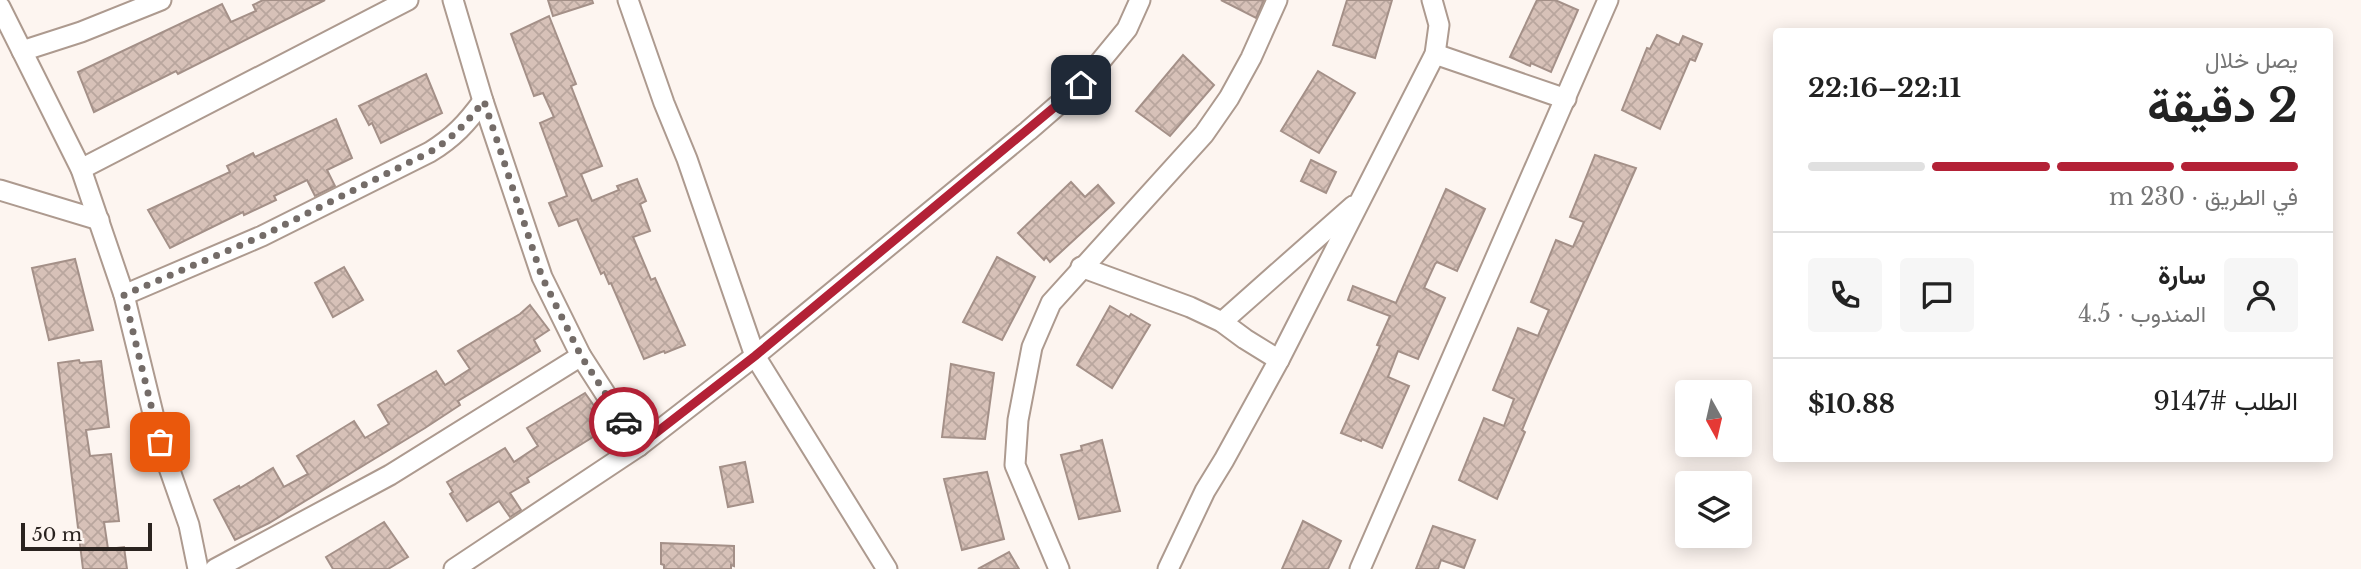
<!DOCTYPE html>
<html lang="ar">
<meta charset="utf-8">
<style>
:root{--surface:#fff;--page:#f6f6f6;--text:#222;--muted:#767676;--line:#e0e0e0;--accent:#b32136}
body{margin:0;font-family:"Libre Baskerville",Vazirmatn,serif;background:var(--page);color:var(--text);direction:rtl;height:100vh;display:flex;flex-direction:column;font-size:26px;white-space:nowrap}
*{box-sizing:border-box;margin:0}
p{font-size:23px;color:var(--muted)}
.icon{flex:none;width:38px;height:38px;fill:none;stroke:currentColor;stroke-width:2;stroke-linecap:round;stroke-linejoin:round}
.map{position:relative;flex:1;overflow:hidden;direction:ltr}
.side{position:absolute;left:1773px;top:28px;width:560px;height:434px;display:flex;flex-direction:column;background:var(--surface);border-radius:7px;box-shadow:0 4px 18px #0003;direction:rtl}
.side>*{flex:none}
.needle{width:46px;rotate:172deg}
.controls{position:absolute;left:1675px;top:380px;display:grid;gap:14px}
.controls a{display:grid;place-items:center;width:77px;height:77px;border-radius:7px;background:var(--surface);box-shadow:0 4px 18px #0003;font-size:35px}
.scale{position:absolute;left:21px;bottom:18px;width:131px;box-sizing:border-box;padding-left:7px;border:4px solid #2a231f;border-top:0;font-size:19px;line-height:24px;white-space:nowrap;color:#2a231f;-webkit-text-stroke:5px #fdf5f0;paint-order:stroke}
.pin{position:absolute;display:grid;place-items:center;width:60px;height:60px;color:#fff;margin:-30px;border-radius:14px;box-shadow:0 4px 10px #0006}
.courier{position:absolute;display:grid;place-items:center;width:70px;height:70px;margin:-35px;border:5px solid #b32136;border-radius:50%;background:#fff;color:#222;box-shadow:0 2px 9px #0007}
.head em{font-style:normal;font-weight:700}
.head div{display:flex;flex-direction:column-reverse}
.head{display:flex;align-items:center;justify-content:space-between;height:119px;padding:0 35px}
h1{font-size:46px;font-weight:700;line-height:52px}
.bar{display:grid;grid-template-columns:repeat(4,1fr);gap:10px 7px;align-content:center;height:84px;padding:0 35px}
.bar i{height:9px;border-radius:5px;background:var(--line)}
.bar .selected{background:var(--accent)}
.bar p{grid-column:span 4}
.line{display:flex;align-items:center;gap:18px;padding:0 35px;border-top:2px solid var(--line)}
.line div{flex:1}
.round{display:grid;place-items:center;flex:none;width:74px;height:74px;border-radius:7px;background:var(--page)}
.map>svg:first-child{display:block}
.building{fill:url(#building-cross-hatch);stroke:#a49088;stroke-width:2}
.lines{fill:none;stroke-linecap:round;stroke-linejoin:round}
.minor-casing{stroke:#ad9a8f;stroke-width:23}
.minor{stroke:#fff;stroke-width:19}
.done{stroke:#746c68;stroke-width:7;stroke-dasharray:0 12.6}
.route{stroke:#b32136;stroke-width:9}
</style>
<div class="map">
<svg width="2361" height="569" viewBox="0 0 2361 569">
<defs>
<pattern id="building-cross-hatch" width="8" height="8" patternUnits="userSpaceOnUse" patternTransform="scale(1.75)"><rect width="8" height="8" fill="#d7c1b8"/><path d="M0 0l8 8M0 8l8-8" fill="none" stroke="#b9a69e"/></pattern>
</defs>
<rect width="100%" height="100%" fill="#fdf5f0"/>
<g class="building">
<polygon points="263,0 325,0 178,74 176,71 94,112 78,72 222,4 231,22 256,11 253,5"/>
<polygon points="548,0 592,0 593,3 553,16"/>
<polygon points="1221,0 1264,0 1256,18"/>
<polygon points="1347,0 1392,0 1375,58 1333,45"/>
<polygon points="1537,0 1555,0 1578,10 1551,72 1531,63 1530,66 1510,57"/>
<polygon points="549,16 576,84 571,86 602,166 581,174 592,201 619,190 617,186 637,179 646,201 640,204 650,231 633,237 651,280 655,278 685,345 665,353 664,351 644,359 611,283 609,284 604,272 601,274 577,219 559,226 549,203 567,196 540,123 554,117 543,93 534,96 511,34"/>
<polygon points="1657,35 1679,45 1683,36 1702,44 1695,61 1690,59 1660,129 1622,110 1647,48 1650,49"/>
<polygon points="1183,55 1214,85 1170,136 1136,111"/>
<polygon points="1318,71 1355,93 1319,153 1281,131"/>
<polygon points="426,74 442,113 381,143 372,123 369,125 359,106"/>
<polygon points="336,119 352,158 327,170 335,186 315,196 307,180 274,196 276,200 244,215 243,212 170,248 148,210 230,172 227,166 253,153 255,157"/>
<polygon points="1595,155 1636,168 1547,370 1522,430 1525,432 1497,499 1459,480 1484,418 1504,426 1514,399 1493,390 1518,328 1538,336 1549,310 1531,302 1556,240 1573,247 1584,222 1570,217"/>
<polygon points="1311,160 1336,172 1326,193 1301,181"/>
<polygon points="1071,182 1085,197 1098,185 1114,203 1050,262 1046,257 1044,260 1018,233"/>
<polygon points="1446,189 1485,209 1457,271 1437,262 1435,264 1424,288 1445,298 1418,359 1398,351 1388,377 1409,386 1382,448 1362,439 1361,441 1341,433 1380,346 1377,345 1390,316 1348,300 1353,286 1396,303"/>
<polygon points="997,257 1035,277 1002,340 963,322"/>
<polygon points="75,259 93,330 49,340 32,268"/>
<polygon points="344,267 363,300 333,317 315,283"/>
<polygon points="530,305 549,330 534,340 540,351 458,401 460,405 425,428 269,523 235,540 214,500 239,486 240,488 273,468 284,487 308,474 297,456 354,421 365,438 389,424 378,405 436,371 445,385 470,369 458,351 520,314"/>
<polygon points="1110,306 1129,317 1131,314 1150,325 1112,388 1077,365"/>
<polygon points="79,360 80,363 101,361 109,427 86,430 90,456 111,454 119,521 104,522 108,549 124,547 127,569 83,569 58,363"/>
<polygon points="951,364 994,373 985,439 942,437"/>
<polygon points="585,393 609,427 527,478 529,482 510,493 521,510 510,517 499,501 467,521 450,494 453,492 447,482 505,448 514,462 538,446 527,428"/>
<polygon points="1102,440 1120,511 1079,519 1061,455 1082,450 1081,446"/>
<polygon points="745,462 753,502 728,507 720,467"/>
<polygon points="987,472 1004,539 962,550 944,479"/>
<polygon points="1303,521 1341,541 1328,569 1282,569"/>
<polygon points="384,522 408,557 388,569 333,569 326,557"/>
<polygon points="1433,526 1475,540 1464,568 1441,560 1438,569 1416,569"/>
<polygon points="661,543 734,546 734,566 731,565 731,569 664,569 664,565 661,564"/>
<polygon points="1009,552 1019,569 978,569"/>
</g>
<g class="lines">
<defs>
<g id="minor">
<polyline points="453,0 483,101 542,277 581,356 639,446"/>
<polyline points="628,0 664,103 687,159 755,356 887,569"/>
<polyline points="0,7 81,169 124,295 160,442 189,525 198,569"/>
<polyline points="22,51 81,32 161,0"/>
<polyline points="1435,54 1566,99"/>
<polyline points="81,169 408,0"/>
<polyline points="0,190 99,220"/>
<polyline points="1081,267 1190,307 1222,322 1245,339 1279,360"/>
<path d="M124,295L262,236L430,152C453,138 467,123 483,101"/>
<polyline points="1222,322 1353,206"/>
<polyline points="215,569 390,475 581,356"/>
<polyline points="454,569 639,446 755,356 1028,131 1081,85 1127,29 1140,0"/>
<polyline points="1059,569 1015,465 1018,420 1032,347 1051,303 1204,134 1229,98 1251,58 1277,0"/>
<polyline points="1168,569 1205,491 1224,460 1279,360 1435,54 1439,25 1432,0"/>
<polyline points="1360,569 1608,0"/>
</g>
</defs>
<use href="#minor" class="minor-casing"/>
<use href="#minor" class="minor"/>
</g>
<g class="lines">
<path class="done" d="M160,442L124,295L262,236L430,152C453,138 467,122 484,101L542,277L581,356L624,422"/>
<polyline class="route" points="624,422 639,446 755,356 1081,85"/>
</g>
</svg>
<div class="controls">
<a><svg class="needle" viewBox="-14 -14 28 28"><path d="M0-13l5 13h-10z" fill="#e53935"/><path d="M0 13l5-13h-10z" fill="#767676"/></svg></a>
<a><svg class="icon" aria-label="layers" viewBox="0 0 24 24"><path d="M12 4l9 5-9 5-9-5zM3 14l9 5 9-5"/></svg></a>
</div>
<div class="scale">50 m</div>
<div class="pin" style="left:160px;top:442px;background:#ea580c"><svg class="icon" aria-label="bag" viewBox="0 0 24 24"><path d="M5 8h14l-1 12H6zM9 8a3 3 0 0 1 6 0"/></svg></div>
<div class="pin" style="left:1081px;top:85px;background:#1f2937"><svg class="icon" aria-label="home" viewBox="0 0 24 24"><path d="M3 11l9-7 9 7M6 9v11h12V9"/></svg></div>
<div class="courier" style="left:624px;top:422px"><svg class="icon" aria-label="car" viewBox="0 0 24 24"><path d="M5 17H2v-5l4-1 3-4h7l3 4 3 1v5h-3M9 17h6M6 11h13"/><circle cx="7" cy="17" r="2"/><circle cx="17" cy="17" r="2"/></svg></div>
<section class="side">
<div class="head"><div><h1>2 دقيقة</h1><p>يصل خلال</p></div><em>22:11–22:16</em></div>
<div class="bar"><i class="selected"></i><i class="selected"></i><i class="selected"></i><i></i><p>في الطريق · 230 m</p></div>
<div class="line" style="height:126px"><a class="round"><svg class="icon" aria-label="person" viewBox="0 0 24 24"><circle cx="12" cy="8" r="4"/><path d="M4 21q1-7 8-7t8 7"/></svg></a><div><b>سارة</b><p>المندوب · 4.5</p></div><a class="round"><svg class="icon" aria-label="chat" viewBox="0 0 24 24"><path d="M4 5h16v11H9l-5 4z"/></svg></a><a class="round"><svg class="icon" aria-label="phone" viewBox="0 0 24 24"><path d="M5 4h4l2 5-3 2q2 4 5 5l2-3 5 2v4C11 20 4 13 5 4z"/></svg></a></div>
<div class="line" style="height:91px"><div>الطلب #9147</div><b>$10.88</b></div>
</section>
</div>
